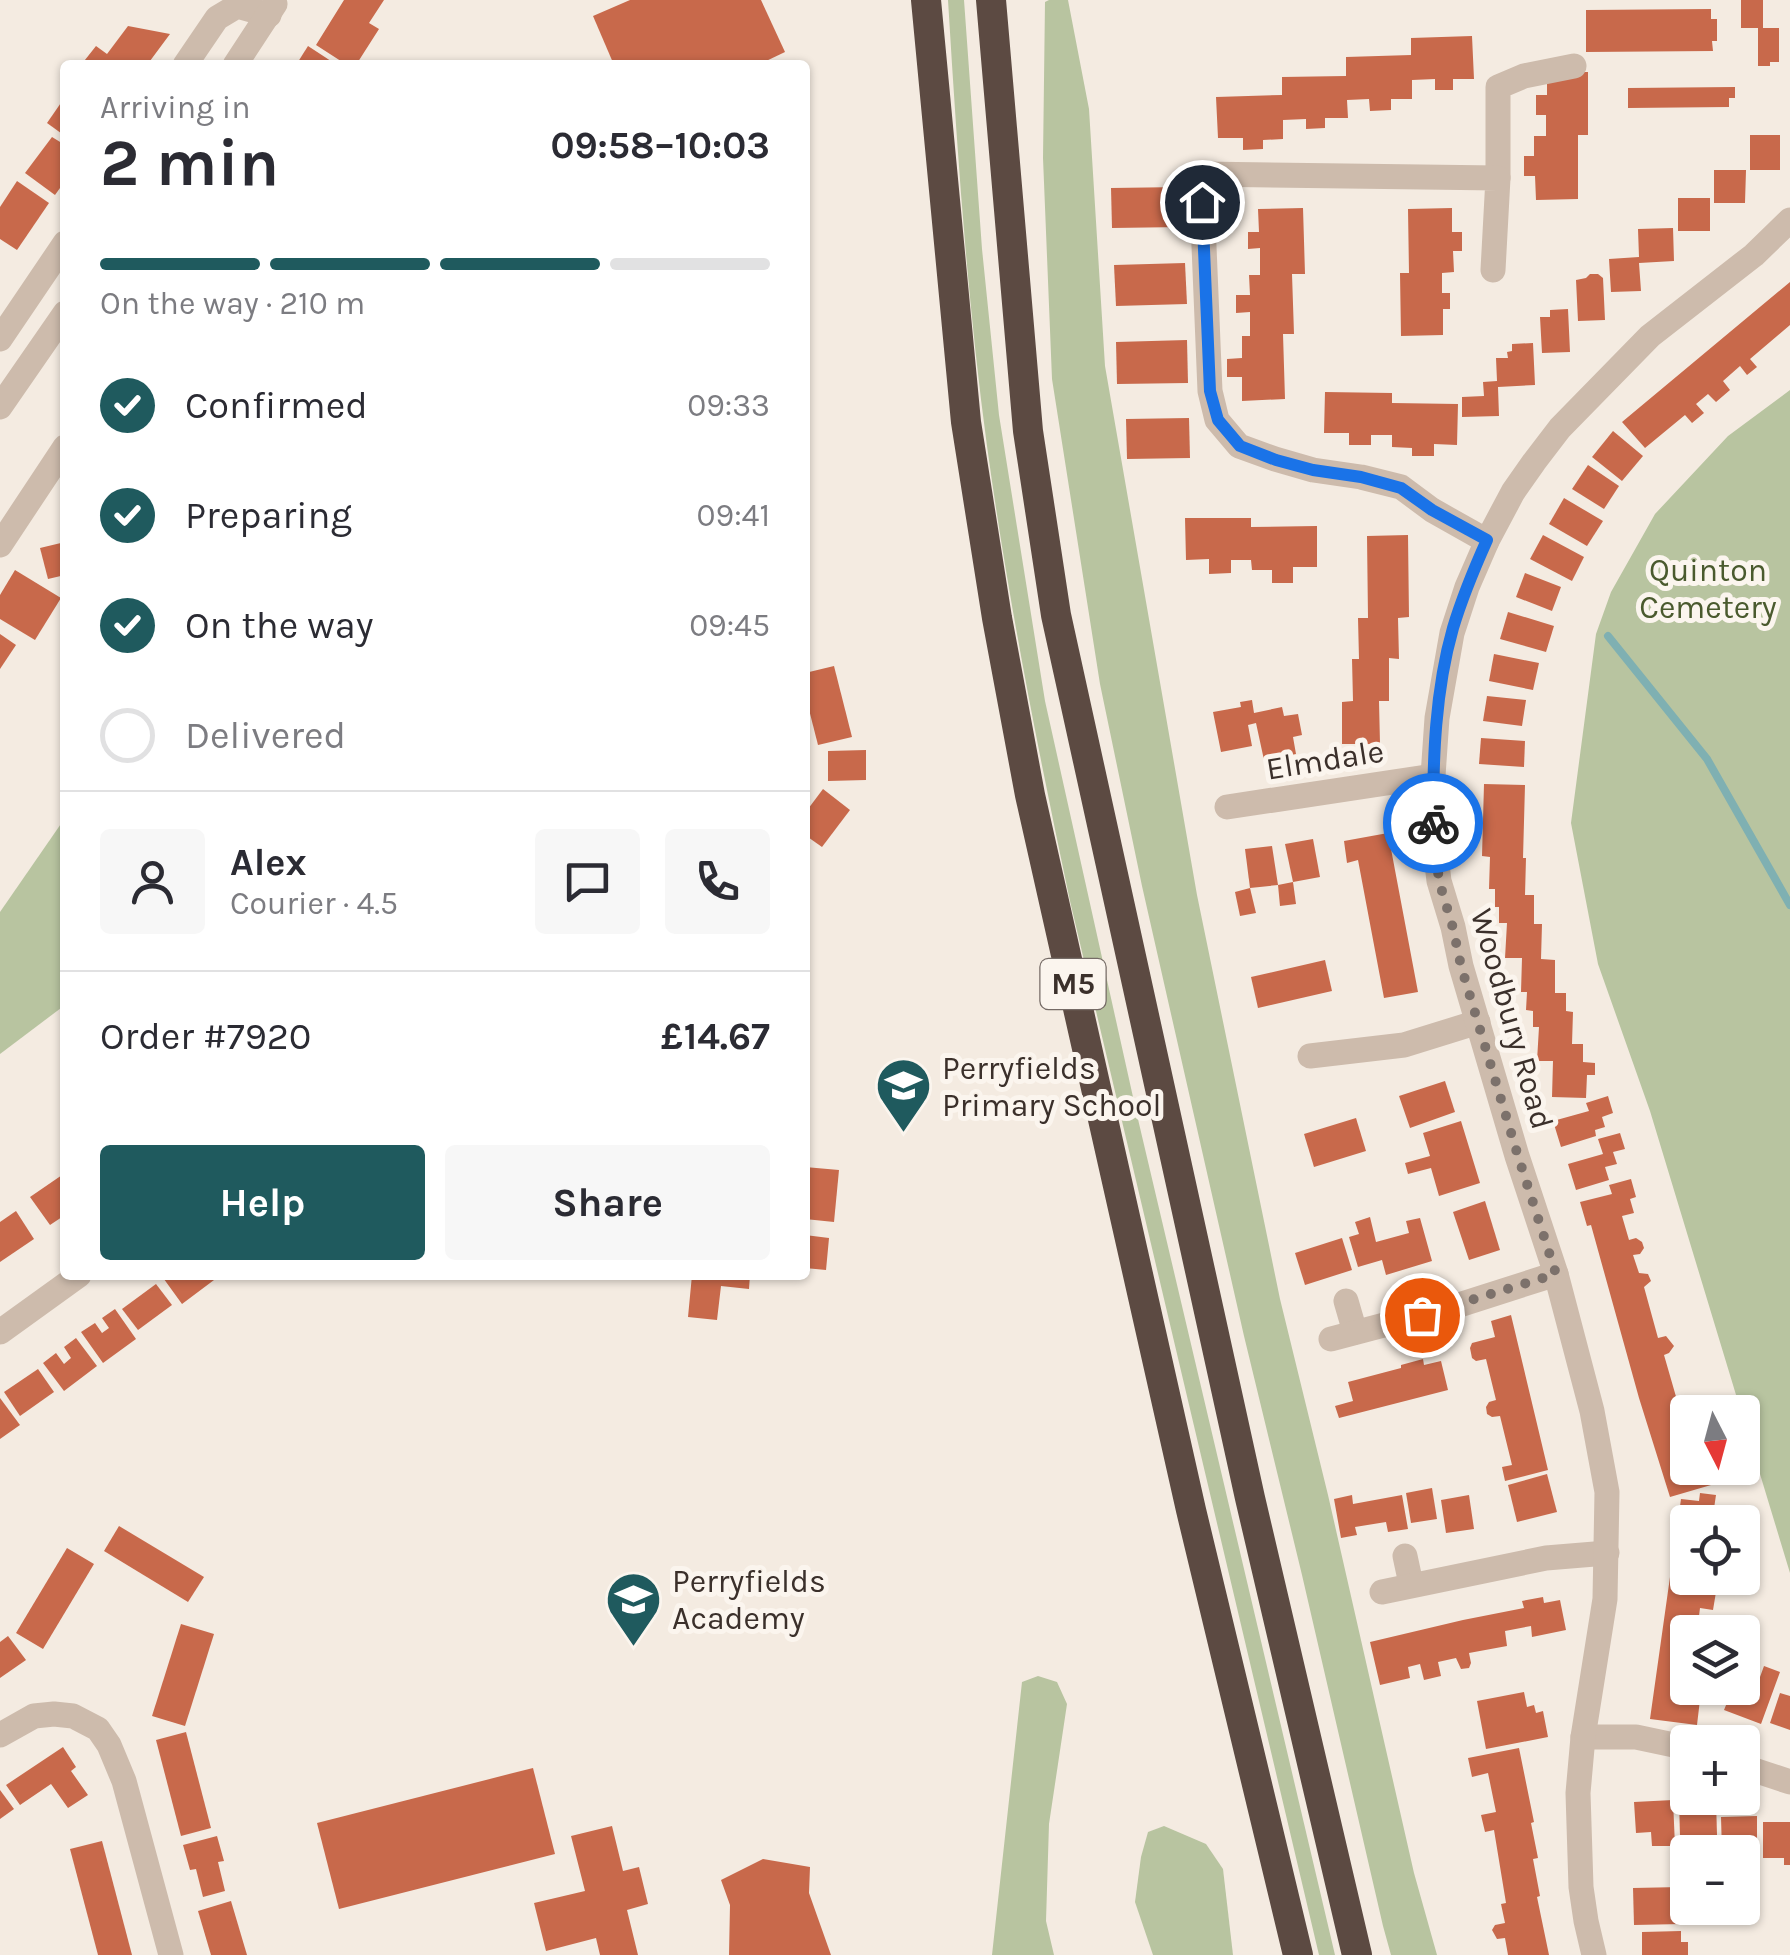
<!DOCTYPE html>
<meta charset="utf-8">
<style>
:root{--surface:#fff;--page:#f7f7f7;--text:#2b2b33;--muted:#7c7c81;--line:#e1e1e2;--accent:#1f5a5e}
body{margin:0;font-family:Karla,sans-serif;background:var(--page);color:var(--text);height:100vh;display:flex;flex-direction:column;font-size:38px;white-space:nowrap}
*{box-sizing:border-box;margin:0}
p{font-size:32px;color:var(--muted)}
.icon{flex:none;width:55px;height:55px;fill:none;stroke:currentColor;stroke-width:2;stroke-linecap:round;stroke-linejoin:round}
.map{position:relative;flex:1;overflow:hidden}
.sheet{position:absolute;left:60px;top:60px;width:750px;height:1220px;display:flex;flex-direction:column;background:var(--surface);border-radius:10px;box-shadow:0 2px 8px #0004}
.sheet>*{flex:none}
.needle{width:65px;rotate:174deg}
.fabs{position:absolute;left:1670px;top:1395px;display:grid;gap:20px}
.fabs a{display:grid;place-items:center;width:90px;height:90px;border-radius:10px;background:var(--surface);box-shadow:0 2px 8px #0004;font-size:50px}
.pin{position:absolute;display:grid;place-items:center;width:85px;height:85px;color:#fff;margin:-42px;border:5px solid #fff;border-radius:50%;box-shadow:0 2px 10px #0007}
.courier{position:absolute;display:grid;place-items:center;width:100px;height:100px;margin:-50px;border:8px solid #1a73e8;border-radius:50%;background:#fff;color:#222;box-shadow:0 2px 12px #0007}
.overview em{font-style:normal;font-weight:700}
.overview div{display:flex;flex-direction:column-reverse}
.overview{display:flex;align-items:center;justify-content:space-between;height:170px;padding:0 40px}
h1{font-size:65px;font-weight:700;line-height:75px}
.bar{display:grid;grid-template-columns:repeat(4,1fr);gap:15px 10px;align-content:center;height:120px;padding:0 40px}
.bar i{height:12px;border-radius:8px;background:var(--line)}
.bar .current{background:var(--accent)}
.bar p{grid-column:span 4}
.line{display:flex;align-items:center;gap:25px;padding:0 40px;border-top:2px solid var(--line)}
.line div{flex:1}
.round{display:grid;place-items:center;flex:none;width:105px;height:105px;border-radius:10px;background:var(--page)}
ol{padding:0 40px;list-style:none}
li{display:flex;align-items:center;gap:30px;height:110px}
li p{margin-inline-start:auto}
li .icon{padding:10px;border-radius:50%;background:var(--accent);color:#fff;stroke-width:4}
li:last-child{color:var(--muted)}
li i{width:55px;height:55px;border:5px solid var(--line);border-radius:50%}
.button{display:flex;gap:20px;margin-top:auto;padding:20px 40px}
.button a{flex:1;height:115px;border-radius:10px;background:var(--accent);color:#fff;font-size:40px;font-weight:700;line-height:115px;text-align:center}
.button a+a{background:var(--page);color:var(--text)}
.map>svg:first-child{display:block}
.green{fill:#b8c4a0}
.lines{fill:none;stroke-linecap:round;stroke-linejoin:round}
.stream{stroke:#7fb0b2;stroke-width:8}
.building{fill:#c8694b}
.minor{stroke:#cdbbac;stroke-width:25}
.highway{stroke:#5c4a42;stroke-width:30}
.done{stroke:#7c716b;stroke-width:10;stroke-dasharray:0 18}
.route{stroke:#1a73e8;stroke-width:12}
.labels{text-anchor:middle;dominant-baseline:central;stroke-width:10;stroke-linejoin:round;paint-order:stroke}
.shield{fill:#fbf5ee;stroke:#756b66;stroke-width:2.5}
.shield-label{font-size:30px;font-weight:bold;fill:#3b302b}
.park-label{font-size:32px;fill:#4a5a2e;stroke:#fbf5ee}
.street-label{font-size:32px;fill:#3b302b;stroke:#fbf5ee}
.poi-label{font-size:32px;fill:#3b302b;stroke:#fbf5ee;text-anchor:start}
</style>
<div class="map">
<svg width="1790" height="1955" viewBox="0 0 1790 1955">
<rect width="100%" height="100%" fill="#f4ebe1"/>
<g class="green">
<path d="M948,0H964L982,249L999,415L1045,701L1137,1115L1335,1955H1319L1070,901C1038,750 1008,599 987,446C967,298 957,148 948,0Z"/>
<polygon points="1049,0 1068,0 1089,109 1105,366 1197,895 1280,1299 1328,1495 1414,1873 1437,1955 1391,1955 1383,1926 1302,1575 1244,1336 1142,886 1100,684 1052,379 1043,158 1045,2"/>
<polygon points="1790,390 1790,1573 1650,1111 1598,964 1571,823 1596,634 1611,592 1655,514 1728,436"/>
<polygon points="65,818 65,1005 0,1054 0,912"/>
<polygon points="1038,1676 1057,1682 1067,1704 1049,1824 1046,1921 1054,1955 992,1955 1022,1682"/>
<polygon points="1164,1826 1206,1844 1223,1869 1233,1955 1153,1955 1135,1902 1141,1857 1148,1832"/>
</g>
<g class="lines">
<polyline class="stream" points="1608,636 1707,759 1790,905"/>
</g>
<g class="building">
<polygon points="344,0 384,0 369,23 379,29 356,65 347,65 316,45"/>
<polygon points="630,0 761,0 785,52 758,65 614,65 593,16"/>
<polygon points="1741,0 1763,0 1763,28 1779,28 1779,62 1770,62 1770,66 1758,66 1758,28 1741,28"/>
<polygon points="1711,9 1711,19 1717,19 1717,41 1712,41 1713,51 1586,52 1586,10"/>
<polygon points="128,26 170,34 147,65 81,65 96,46 107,54"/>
<polygon points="1472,36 1474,79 1453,79 1453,90 1435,90 1435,79 1412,80 1412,99 1391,99 1391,110 1370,111 1369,99 1347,100 1348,118 1325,118 1325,128 1306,129 1306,119 1283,120 1283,139 1263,140 1263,149 1243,150 1243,138 1218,138 1216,97 1282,95 1282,77 1346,76 1346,57 1411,55 1411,38"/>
<polygon points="308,46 337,65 296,65"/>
<polygon points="1547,72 1588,72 1588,135 1578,135 1578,199 1536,200 1535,176 1524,176 1524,156 1534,156 1534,136 1546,136 1546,115 1536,115 1536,95 1547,95"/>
<polygon points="1735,87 1735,98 1729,98 1729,107 1628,108 1628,88"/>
<polygon points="65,97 65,136 47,123"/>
<rect x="1750" y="135" width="30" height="35"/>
<polygon points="52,137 65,145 65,181 55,195 25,173"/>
<polygon points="1714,170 1746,170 1745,203 1714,203"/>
<polygon points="17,181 49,203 17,250 0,239 0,207"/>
<polygon points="1182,187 1182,227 1112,228 1111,188"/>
<rect x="1678" y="198" width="32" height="33"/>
<polygon points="1303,208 1305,274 1292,274 1294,334 1283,334 1285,399 1242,401 1242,377 1227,377 1227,359 1242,358 1242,336 1250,336 1250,312 1236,313 1236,295 1250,295 1249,275 1260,275 1260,248 1248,249 1248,232 1259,232 1258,209"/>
<polygon points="1452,208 1452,232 1462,232 1462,251 1453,251 1454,272 1442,273 1442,293 1450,293 1450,309 1443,309 1443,335 1401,336 1400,273 1409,273 1408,209"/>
<polygon points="1673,228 1674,261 1639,263 1641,291 1611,292 1609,259 1639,257 1638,229"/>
<polygon points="1185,263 1187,304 1116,306 1114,265"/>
<polygon points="1590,274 1598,274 1603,278 1605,320 1578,321 1576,280 1586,278"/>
<polygon points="1790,282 1790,325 1750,359 1757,367 1747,375 1740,366 1723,381 1730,390 1716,402 1708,394 1696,404 1704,413 1692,423 1685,415 1645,448 1622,422"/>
<polygon points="1568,309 1570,352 1542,353 1540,317 1550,317 1550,310"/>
<polygon points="1187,340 1188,383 1117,384 1116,342"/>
<polygon points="1533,343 1535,385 1498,387 1499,416 1462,417 1462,397 1484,396 1483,382 1497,381 1496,358 1508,358 1507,352 1512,351 1512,344"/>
<polygon points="1325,392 1392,393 1392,403 1458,404 1457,445 1434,444 1434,456 1412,456 1412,448 1392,447 1392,435 1371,435 1371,445 1349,445 1349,433 1324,433"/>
<polygon points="1189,418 1190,458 1127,459 1126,419"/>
<polygon points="1613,431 1643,456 1622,481 1592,457"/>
<polygon points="1588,465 1619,486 1604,509 1572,489"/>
<polygon points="1564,498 1603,521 1587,546 1549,524"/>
<polygon points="1185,518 1251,518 1251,527 1317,526 1317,567 1293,567 1293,583 1272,583 1272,570 1252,570 1251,560 1231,560 1231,573 1209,574 1209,559 1186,560"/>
<polygon points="1408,535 1409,617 1398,618 1399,659 1389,658 1389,701 1379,701 1380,744 1342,744 1342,702 1353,701 1352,659 1359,659 1358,618 1368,618 1367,536"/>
<polygon points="1543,535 1584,557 1572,581 1530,559"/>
<polygon points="65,542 65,575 48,579 40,548"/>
<polygon points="15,570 61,598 35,640 0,619 0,595"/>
<polygon points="1525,573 1561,587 1552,611 1516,597"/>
<polygon points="1508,612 1554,626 1546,652 1500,639"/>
<polygon points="0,634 16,645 0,669"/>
<polygon points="1494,654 1539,663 1533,690 1489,681"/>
<polygon points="834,666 852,737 818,745 805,694 805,673"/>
<polygon points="1487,696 1526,700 1522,726 1483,721"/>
<polygon points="1252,700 1254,713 1282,707 1284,716 1298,714 1302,735 1293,737 1296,754 1264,760 1256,723 1248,725 1252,746 1221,752 1213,712 1241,707 1240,702"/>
<polygon points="1481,738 1525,741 1524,767 1479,764"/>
<polygon points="866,750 866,780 828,781 828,751"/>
<polygon points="1484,784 1525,785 1523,858 1526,858 1525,895 1534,895 1534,924 1542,924 1541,959 1555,960 1555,993 1566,993 1566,1011 1573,1012 1572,1044 1583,1044 1583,1062 1595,1063 1595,1075 1587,1075 1586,1098 1552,1097 1553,1061 1537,1061 1539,1027 1533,1027 1533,1011 1526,1010 1527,992 1521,992 1522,958 1505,958 1507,923 1499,923 1499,907 1495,907 1495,889 1489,889 1490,857 1482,856"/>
<polygon points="823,789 850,810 822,847 805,835 805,813"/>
<polygon points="1388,833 1418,992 1384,998 1358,860 1347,863 1344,841"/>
<polygon points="1313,839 1320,877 1293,882 1285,844"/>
<polygon points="1272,846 1278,885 1250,888 1245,849"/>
<polygon points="1293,882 1296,904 1280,906 1278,885"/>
<polygon points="1250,888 1256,913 1240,916 1235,892"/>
<polygon points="1325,960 1332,991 1258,1008 1251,977"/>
<polygon points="1445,1081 1455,1112 1410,1128 1399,1096"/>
<polygon points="1608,1096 1613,1113 1602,1117 1605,1127 1595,1130 1596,1136 1561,1147 1553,1121 1589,1111 1586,1103"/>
<polygon points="1356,1118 1366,1151 1314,1167 1304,1134"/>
<polygon points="1461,1121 1480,1183 1439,1196 1431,1168 1408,1174 1405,1163 1430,1156 1423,1133"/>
<polygon points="1620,1133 1625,1149 1613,1152 1617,1164 1605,1167 1609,1180 1576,1190 1568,1164 1603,1154 1598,1139"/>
<polygon points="805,1167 839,1170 834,1222 805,1219"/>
<polygon points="65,1173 65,1215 50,1225 30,1197"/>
<polygon points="1631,1179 1636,1197 1630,1199 1634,1213 1622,1216 1629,1240 1636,1238 1642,1242 1644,1248 1640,1254 1633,1255 1639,1273 1648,1274 1651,1281 1644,1287 1658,1338 1666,1336 1674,1346 1669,1353 1664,1355 1679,1407 1684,1405 1688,1415 1688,1423 1683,1425 1688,1440 1688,1468 1705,1469 1710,1472 1713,1481 1711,1485 1670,1497 1639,1398 1591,1225 1587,1226 1580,1202 1612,1194 1609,1185"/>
<polygon points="1485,1201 1500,1250 1469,1260 1453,1212"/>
<polygon points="16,1211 34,1239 0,1262 0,1222"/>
<polygon points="1370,1217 1376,1242 1409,1233 1406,1221 1420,1218 1432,1261 1386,1275 1382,1260 1358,1267 1349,1237 1359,1234 1355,1222"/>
<polygon points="805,1235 829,1238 826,1270 805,1268"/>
<polygon points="1342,1238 1352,1270 1305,1285 1295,1253"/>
<polygon points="161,1275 179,1275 181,1278 185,1275 210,1275 214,1280 182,1304"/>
<polygon points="692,1275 750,1275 749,1289 721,1286 717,1320 688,1317"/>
<polygon points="156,1284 172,1305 138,1330 122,1309"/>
<polygon points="115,1309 136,1339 103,1363 81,1332 95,1323 102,1333 109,1328 102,1318"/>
<polygon points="1511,1315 1548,1470 1505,1481 1502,1467 1512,1465 1500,1416 1492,1417 1487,1414 1486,1407 1489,1402 1496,1400 1486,1359 1476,1361 1472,1358 1470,1348 1472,1343 1495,1337 1491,1321"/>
<polygon points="76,1338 97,1366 64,1391 43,1363 56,1353 64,1364 71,1358 64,1347"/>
<polygon points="1423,1359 1424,1365 1441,1361 1448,1390 1339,1418 1335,1406 1353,1401 1348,1382 1401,1368 1401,1365"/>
<polygon points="38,1369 54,1392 20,1416 4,1392"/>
<polygon points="0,1398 20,1425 0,1439"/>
<polygon points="1547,1474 1557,1512 1517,1522 1508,1485"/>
<polygon points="1432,1488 1437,1519 1411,1523 1406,1493"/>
<polygon points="1700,1493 1716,1495 1712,1522 1688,1522 1688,1578 1704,1578 1703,1590 1716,1592 1713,1610 1700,1608 1697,1632 1688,1632 1688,1688 1701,1691 1697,1725 1650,1719 1681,1499 1699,1501"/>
<polygon points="1352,1495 1353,1504 1402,1495 1408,1529 1388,1532 1386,1522 1355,1527 1357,1535 1341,1538 1334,1499"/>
<polygon points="1469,1495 1474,1529 1446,1533 1441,1500"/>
<polygon points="119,1526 204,1577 188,1602 104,1551"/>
<polygon points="67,1548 94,1564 43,1649 16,1633"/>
<polygon points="1543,1597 1544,1603 1560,1600 1566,1630 1532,1637 1531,1626 1505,1631 1507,1646 1469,1653 1471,1663 1469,1668 1461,1669 1456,1658 1438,1662 1441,1676 1424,1680 1420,1664 1408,1667 1410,1678 1380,1685 1370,1642 1463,1620 1524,1608 1522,1601"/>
<polygon points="181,1624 214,1634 185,1726 152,1716"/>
<polygon points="8,1636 26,1660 0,1678 0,1642"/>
<polygon points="1764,1666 1780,1672 1761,1724 1724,1710 1733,1688 1742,1688 1742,1670 1760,1677"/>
<polygon points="1524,1692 1527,1707 1534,1705 1536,1713 1543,1711 1548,1737 1486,1749 1477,1701"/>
<polygon points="1780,1693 1790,1696 1790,1730 1770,1723"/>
<polygon points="186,1732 211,1828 181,1836 156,1740"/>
<polygon points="63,1747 76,1767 71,1771 88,1795 68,1808 51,1784 20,1805 6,1785"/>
<polygon points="1519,1748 1534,1822 1531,1823 1538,1858 1533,1859 1540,1896 1537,1897 1549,1955 1508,1955 1505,1938 1497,1939 1492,1930 1495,1925 1505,1923 1501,1904 1506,1903 1494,1830 1485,1832 1481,1815 1496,1812 1488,1773 1472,1777 1468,1758"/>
<polygon points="533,1768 555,1854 339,1909 317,1823"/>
<polygon points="0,1790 14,1809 0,1819"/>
<polygon points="1673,1800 1675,1846 1652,1846 1651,1832 1636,1833 1634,1802"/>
<polygon points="1716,1800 1717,1835 1680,1836 1679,1801"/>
<polygon points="1757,1816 1757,1862 1742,1862 1742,1852 1722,1852 1721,1817"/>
<polygon points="1763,1822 1790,1822 1790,1865 1784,1865 1784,1858 1763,1858"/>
<polygon points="612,1826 623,1871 639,1867 648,1904 627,1910 638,1955 600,1955 596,1938 546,1951 534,1903 585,1891 571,1836"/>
<polygon points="217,1836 224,1861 218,1862 225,1891 203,1897 196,1869 190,1870 183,1845"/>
<polygon points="102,1841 132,1955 98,1955 70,1849"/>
<polygon points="763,1859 810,1867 809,1893 831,1955 729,1955 730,1905 721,1880"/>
<polygon points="1681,1887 1682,1924 1634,1925 1633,1888"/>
<polygon points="231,1901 247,1955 211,1955 198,1911"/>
<polygon points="1681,1931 1681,1942 1688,1942 1688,1955 1642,1955 1642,1932"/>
</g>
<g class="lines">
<g class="minor">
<polyline points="185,65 217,18 237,6 269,15"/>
<polyline points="235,65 275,4"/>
<polyline points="1498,178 1498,87 1524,76 1574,66"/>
<polyline points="0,339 65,243"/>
<polyline points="0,407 65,313"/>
<polyline points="1487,541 1432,510 1401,487 1361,477 1313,470 1275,459 1239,446 1217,420 1210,391 1201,174 1498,178 1493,270"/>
<polyline points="0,545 65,447"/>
<polyline points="1227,807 1433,776"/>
<polyline points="1310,1056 1404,1045 1478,1022"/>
<polyline points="1346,1301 1355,1332"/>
<polyline points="0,1332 79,1275"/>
<polyline points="1331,1339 1456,1306 1556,1274"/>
<polyline points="1405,1556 1411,1584"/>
<polyline points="1382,1592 1546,1558 1607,1553"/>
<polyline points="0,1735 34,1716 54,1714 73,1716 98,1729 109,1745 124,1781 171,1955"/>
<polyline points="1583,1737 1636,1737 1688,1748"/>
<polyline points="1742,1766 1790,1782"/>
<polyline points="1594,1955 1586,1921 1581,1887 1578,1793 1583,1737 1605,1599 1607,1492 1592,1411 1556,1274 1517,1156 1461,966 1453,927 1439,881 1433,830 1433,776 1437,718 1452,633 1467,587 1487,541 1513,492 1534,462 1560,428 1650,336 1754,255 1790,220"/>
</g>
<g class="highway">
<polyline points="926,0 966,422 997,618 1030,795 1191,1510 1298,1955"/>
<polyline points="991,0 1028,431 1056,615 1250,1498 1357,1955"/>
</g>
</g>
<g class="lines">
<polyline class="done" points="1422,1315 1556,1274 1518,1156 1461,966 1453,928 1439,881 1433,823"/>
<path class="route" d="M1202,202L1210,391L1218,420L1240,446L1276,460L1313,470L1361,477L1401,488L1432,510L1487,540C1474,569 1462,598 1453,628C1435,691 1433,758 1433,823"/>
</g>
<defs>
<symbol id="school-pin" viewBox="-11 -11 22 30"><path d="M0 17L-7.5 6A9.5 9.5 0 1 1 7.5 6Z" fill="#1f5a5e" stroke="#fbf5ee"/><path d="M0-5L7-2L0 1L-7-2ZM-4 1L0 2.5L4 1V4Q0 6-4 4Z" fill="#fff"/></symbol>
</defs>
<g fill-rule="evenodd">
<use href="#school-pin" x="872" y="1054" width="63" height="86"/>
<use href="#school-pin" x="602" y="1568" width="63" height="86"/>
</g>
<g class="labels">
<rect class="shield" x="1040.5" y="959" width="65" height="50" rx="8"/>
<g class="shield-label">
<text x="1073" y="984">M5</text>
</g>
<g class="park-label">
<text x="1708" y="570">Quinton<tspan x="1708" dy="37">Cemetery</tspan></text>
</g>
<g class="street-label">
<text transform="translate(1325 760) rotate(-9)">Elmdale</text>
<text transform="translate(1512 1019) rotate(74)">Woodbury Road</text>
</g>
<g class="poi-label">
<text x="942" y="1068">Perryfields<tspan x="942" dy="37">Primary School</tspan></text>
<text x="672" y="1581">Perryfields<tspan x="672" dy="37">Academy</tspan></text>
</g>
</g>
</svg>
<div class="fabs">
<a><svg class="needle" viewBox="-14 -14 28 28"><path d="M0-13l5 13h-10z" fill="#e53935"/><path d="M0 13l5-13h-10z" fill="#7c7c81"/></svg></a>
<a><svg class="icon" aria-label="locate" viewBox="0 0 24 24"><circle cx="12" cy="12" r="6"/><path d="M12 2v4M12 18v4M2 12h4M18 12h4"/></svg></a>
<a><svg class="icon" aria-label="layers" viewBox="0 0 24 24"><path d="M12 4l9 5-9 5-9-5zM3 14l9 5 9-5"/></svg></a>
<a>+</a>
<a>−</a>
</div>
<div class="pin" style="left:1422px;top:1315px;background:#ea580c"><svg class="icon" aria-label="bag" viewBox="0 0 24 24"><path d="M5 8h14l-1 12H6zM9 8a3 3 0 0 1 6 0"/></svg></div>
<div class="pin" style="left:1202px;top:202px;background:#1f2937"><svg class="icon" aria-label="home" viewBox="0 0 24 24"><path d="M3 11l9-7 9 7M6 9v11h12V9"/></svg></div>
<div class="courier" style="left:1433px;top:823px"><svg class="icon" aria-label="bike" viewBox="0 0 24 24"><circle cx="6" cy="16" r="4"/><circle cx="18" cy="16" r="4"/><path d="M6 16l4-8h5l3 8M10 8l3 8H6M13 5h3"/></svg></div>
<section class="sheet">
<div class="overview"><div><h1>2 min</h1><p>Arriving in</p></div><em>09:58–10:03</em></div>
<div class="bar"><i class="current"></i><i class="current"></i><i class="current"></i><i></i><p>On the way · 210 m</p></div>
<ol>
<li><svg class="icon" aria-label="check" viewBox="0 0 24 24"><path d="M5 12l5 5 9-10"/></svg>Confirmed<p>09:33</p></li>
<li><svg class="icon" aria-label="check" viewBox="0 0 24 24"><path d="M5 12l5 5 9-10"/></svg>Preparing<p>09:41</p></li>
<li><svg class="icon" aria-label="check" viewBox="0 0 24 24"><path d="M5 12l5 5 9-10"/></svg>On the way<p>09:45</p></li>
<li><i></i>Delivered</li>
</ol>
<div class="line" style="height:180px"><a class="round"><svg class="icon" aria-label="person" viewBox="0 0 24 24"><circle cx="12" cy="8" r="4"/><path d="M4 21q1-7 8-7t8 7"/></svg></a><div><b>Alex</b><p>Courier · 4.5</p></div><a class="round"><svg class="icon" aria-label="chat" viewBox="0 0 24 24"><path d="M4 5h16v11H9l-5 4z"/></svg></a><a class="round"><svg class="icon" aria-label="phone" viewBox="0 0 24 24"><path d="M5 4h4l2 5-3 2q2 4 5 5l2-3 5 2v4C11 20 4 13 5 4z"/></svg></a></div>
<div class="line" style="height:130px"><div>Order #7920</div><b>£14.67</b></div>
<div class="button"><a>Help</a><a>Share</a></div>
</section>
</div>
